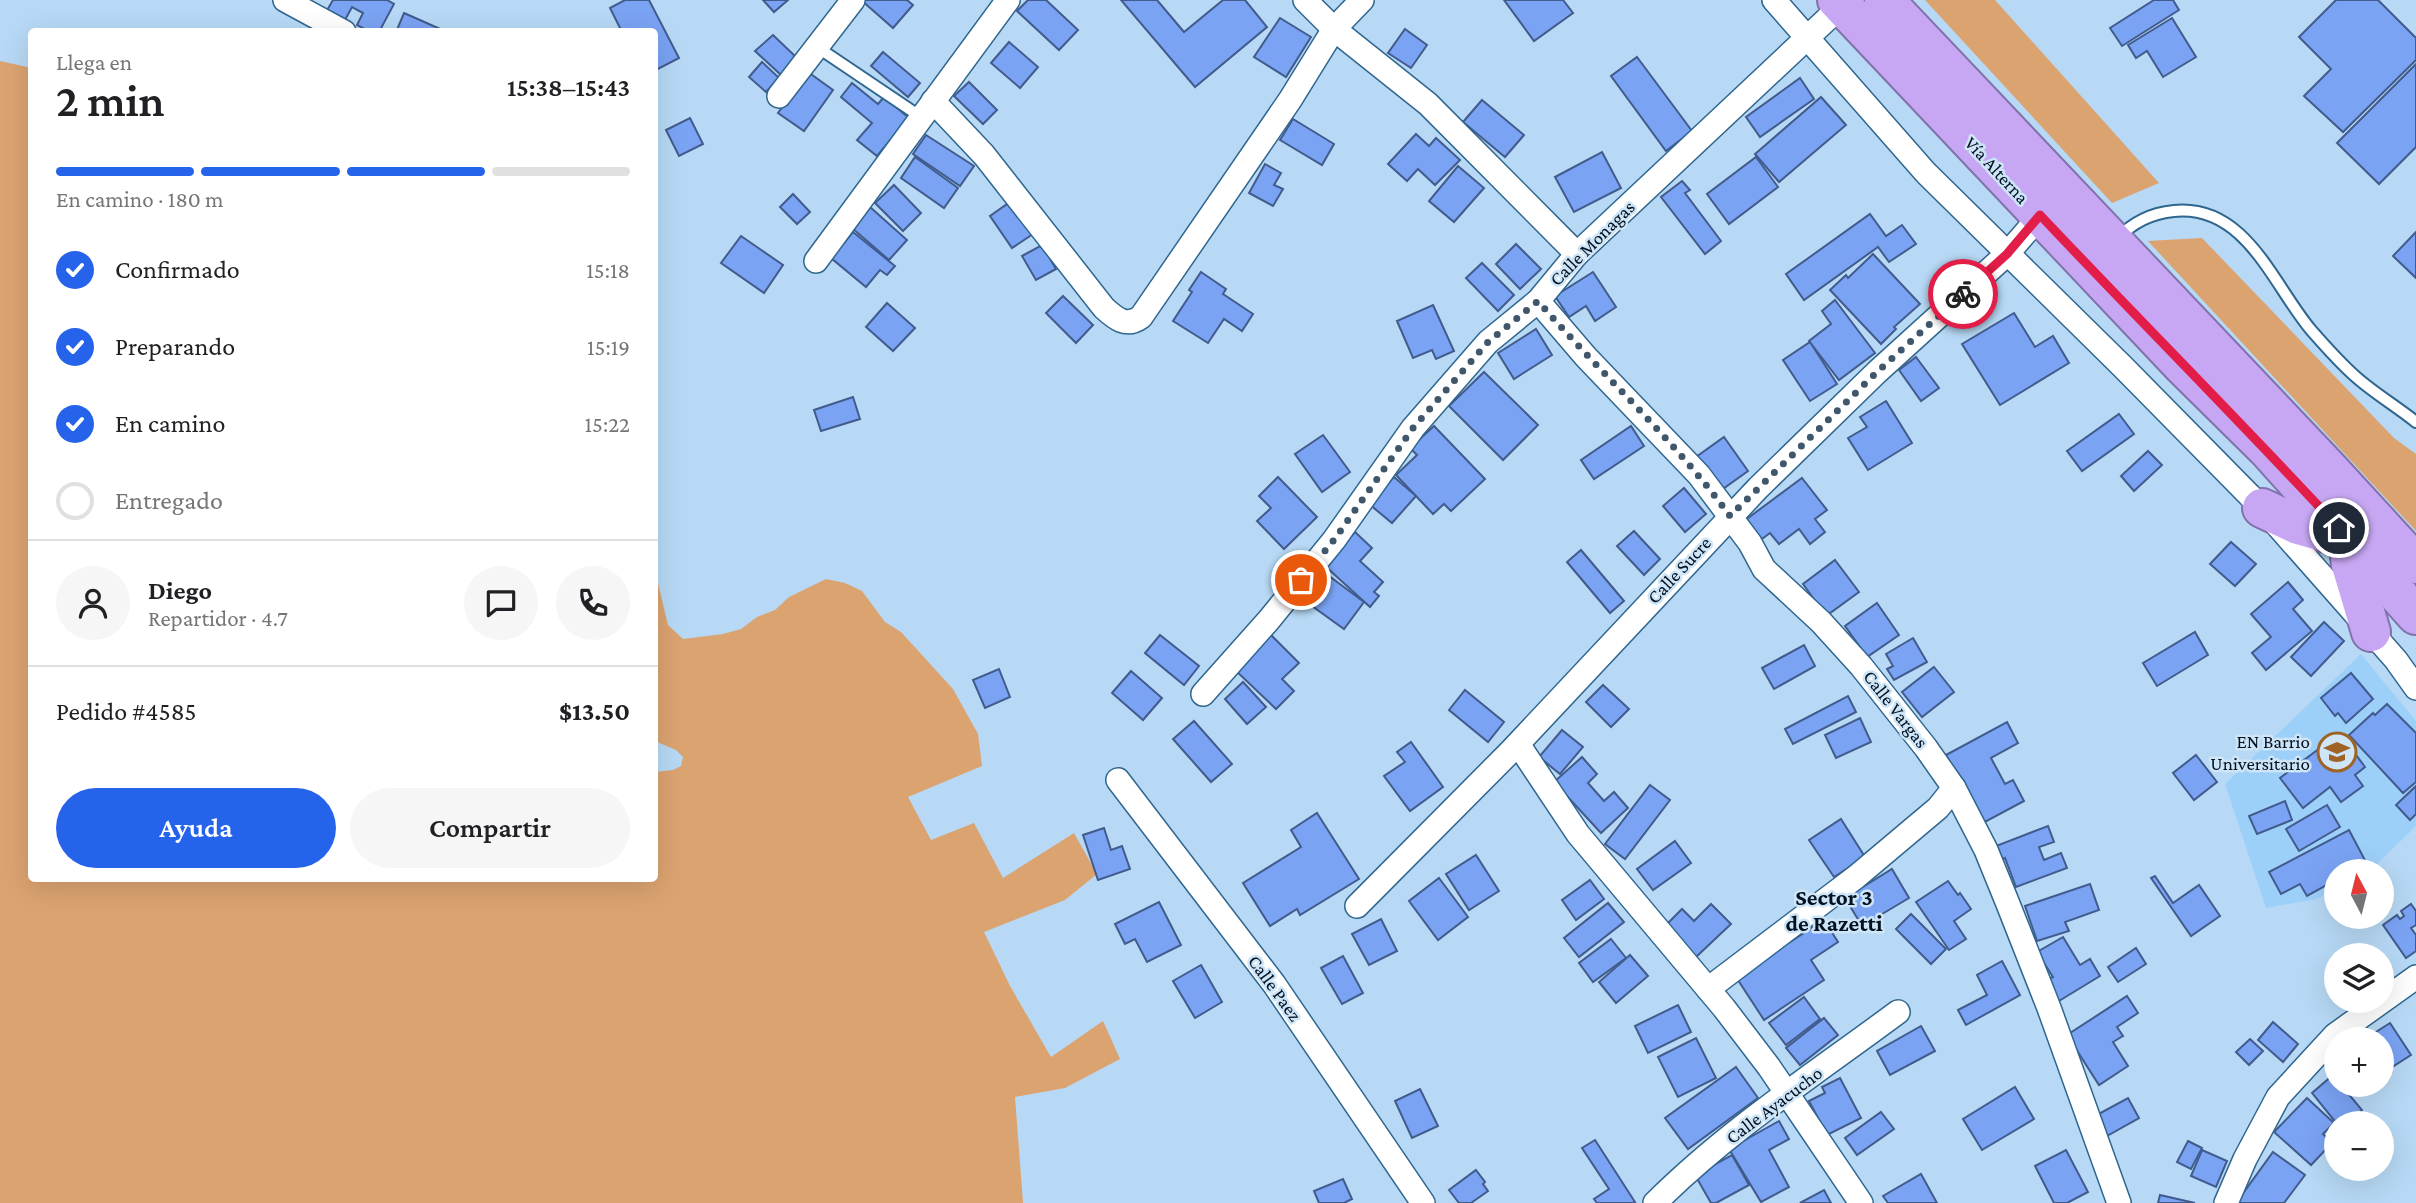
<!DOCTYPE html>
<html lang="es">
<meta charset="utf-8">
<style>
:root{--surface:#fff;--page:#f6f6f6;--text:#202124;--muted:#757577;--line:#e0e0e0;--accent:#2563eb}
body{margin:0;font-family:"Crimson Pro",serif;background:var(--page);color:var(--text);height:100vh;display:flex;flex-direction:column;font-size:26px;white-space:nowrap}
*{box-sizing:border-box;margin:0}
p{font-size:23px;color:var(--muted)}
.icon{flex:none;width:38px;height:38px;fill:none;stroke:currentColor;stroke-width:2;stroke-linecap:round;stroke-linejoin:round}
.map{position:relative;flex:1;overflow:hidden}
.details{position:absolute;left:28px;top:28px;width:630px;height:854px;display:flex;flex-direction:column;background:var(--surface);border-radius:7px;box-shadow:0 7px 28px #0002}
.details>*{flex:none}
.needle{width:46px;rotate:353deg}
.fabs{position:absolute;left:2324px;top:859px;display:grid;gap:14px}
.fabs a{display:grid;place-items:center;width:70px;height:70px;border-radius:50%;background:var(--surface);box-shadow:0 7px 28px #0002;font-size:35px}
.pin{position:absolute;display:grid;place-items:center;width:60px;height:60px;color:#fff;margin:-30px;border:4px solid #fff;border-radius:50%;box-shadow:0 2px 7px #0007}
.courier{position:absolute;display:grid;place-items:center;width:70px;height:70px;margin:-35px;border:5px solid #e11d48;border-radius:50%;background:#fff;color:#222;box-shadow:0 2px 9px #0007}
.headline em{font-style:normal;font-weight:600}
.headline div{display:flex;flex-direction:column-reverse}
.headline{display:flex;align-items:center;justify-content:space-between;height:119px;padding:0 28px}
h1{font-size:46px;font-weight:600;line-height:52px}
.bar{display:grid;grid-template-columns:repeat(4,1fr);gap:10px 7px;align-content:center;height:84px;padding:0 28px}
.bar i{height:9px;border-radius:5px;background:var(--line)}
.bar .active{background:var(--accent)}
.bar p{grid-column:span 4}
.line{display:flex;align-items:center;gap:18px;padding:0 28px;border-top:2px solid var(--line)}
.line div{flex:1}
.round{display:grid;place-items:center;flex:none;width:74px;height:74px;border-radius:37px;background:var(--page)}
ol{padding:0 28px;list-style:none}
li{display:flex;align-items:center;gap:21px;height:77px}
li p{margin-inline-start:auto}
li .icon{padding:7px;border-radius:50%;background:var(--accent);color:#fff;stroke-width:4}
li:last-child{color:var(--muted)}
li i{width:38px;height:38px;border:4px solid var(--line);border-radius:50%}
.cta{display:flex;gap:14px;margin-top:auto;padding:14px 28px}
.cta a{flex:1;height:80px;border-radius:42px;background:var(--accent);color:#fff;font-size:28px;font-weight:600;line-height:80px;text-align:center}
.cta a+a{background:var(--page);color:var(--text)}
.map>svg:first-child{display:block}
.built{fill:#9dd0f9}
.green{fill:#dba370}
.building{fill:#7aa3f3;stroke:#415b8d;stroke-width:2}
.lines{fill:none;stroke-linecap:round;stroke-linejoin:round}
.lane-casing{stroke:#2f668f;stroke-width:14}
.street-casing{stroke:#2f668f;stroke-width:26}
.highway-casing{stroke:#8172aa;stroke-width:42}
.lane{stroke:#fff;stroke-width:10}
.street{stroke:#fff;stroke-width:23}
.highway{stroke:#c7a7f3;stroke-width:38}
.done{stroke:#40576b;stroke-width:7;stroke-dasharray:0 12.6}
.route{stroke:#e11d48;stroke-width:9}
.labels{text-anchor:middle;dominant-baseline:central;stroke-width:5;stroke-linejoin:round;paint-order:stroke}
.street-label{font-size:19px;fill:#001121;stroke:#cee5f7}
.poi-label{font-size:19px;fill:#001121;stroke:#cee5f7;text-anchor:end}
.quarter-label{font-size:23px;font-weight:bold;fill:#001121;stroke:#cee5f7}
</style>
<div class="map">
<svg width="2416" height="1203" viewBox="0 0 2416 1203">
<rect width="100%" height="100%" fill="#b7d9f5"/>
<polygon class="built" points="2361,654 2416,721 2416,826 2377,864 2364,871 2336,872 2336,888 2317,899 2266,908 2225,784"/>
<g class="green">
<polygon points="1925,0 1995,0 2159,183 2112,203"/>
<polygon points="0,61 32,68 32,878 654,878 655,772 673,770 681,766 683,757 676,750 655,741 655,571 668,625 683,639 723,634 741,629 757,617 775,610 789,597 826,579 845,583 862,591 885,622 901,632 953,689 978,734 982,766 908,797 931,840 974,823 1003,878 1074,833 1097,874 1065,900 984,932 1010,986 1051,1057 1103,1021 1120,1059 1065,1088 1015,1097 1023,1203 0,1203"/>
<polygon points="2202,238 2394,438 2416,454 2416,531 2148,241"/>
</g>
<g class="building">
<polygon points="333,0 387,0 394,4 379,32 370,32 357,25 363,13 352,7 345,20 326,12"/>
<polygon points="625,0 649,0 679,58 656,70 654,32 622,32 610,8"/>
<polygon points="763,0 788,0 774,12"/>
<polygon points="861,0 907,0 913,5 893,28"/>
<polygon points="1028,0 1046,0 1078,30 1059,50 1017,11"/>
<polygon points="1121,0 1157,0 1184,32 1223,0 1245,0 1267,27 1195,87"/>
<polygon points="1504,0 1563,0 1573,13 1534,41"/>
<polygon points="2154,0 2173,0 2179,10 2122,46 2110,28"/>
<polygon points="2336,0 2378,0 2416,38 2416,60 2343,132 2304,96 2331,69 2299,37"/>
<polygon points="404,13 447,32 396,32"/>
<polygon points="1280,18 1311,37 1286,77 1254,57"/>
<polygon points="2172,18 2196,57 2163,77 2147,51 2136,58 2128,45"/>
<polygon points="1405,29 1427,45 1411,68 1388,53"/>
<polygon points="773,35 797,58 781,75 755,51"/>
<polygon points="1009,42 1038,67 1020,88 991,63"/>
<polygon points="883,52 920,83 908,97 871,66"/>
<polygon points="1637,57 1692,131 1666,151 1611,76"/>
<polygon points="762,62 779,78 766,92 749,77"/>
<polygon points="2416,64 2416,147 2379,184 2337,143"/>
<polygon points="808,72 833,90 804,131 778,113"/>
<polygon points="1800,78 1814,99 1760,137 1746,117"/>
<polygon points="969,82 997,110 983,124 954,96"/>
<polygon points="852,83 878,104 884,97 909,118 877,156 857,140 872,123 841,97"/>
<polygon points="1821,97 1846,125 1779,182 1755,154"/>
<polygon points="1482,100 1524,135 1505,157 1463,122"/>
<polygon points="690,118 703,144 679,156 666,130"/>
<polygon points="1293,119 1334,144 1322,165 1280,140"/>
<polygon points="1416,134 1429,146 1436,138 1460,160 1435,185 1418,169 1407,181 1388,164"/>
<polygon points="926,135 974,166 960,186 913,154"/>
<polygon points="1602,152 1621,188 1574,212 1555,177"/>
<polygon points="915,157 958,188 944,208 901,178"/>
<polygon points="1756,157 1778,187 1729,224 1707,194"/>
<polygon points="1265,164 1281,173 1274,185 1283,189 1273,206 1249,193"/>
<polygon points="1458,166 1484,188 1454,222 1429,201"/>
<polygon points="1682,181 1690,190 1685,193 1721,241 1705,254 1661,197"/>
<polygon points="894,185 921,213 903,231 875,203"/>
<polygon points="793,194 810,212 797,224 780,207"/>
<polygon points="1010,202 1033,234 1012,248 990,216"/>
<polygon points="870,207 907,240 889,260 852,228"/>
<polygon points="1870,214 1886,236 1902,225 1916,244 1889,262 1878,247 1804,300 1786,274"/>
<polygon points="853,232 895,266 887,275 880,270 866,287 831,258"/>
<polygon points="2416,232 2416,278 2393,256"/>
<polygon points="741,236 783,265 764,293 721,263"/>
<polygon points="1516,244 1541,269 1520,289 1496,264"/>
<polygon points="1042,245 1056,269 1036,280 1022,256"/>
<polygon points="1873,254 1920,304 1894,327 1896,329 1881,344 1830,290 1846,275 1848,278"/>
<polygon points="1482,263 1514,295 1498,311 1466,278"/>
<polygon points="1201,272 1226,289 1223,294 1253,314 1242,331 1224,319 1208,343 1173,321 1192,292 1189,290"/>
<polygon points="1593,272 1616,307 1595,321 1586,306 1569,317 1555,296"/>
<polygon points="1063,296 1093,325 1076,343 1046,313"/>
<polygon points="1835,300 1875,353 1839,380 1809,341 1831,324 1822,311"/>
<polygon points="887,303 915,328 893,351 866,327"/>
<polygon points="1433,305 1454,351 1436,359 1432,350 1413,358 1397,321"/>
<polygon points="2014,313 2035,347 2053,336 2069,363 2000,405 1962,344"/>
<polygon points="1536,329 1552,355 1514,379 1498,353"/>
<polygon points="1810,342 1837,384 1810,401 1783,360"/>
<polygon points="1916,357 1939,388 1921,401 1899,370"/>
<polygon points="1484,372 1538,425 1503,460 1449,406"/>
<polygon points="853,397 860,419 821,431 814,410"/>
<polygon points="1886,401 1912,443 1868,470 1848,438 1867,427 1860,417"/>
<polygon points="2119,414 2134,434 2082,471 2067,451"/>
<polygon points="1434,426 1485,479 1451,511 1444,504 1433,514 1396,475 1417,455 1410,448"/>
<polygon points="1631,426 1644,446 1594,479 1581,460"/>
<polygon points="1323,435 1350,472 1322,492 1295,454"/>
<polygon points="1724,437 1748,471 1720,491 1696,457"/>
<polygon points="2148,451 2162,465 2134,491 2121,476"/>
<polygon points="1278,477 1317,517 1284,549 1257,521 1271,508 1259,496"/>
<polygon points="1394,477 1416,496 1392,523 1369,504"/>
<polygon points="1802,478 1827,510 1815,519 1825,532 1810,544 1799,529 1779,544 1770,533 1759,541 1744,521"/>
<polygon points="1684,488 1706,514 1685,532 1663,506"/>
<polygon points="1634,531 1660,559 1644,575 1617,546"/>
<polygon points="1355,532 1372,548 1360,561 1383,582 1374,592 1379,596 1370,607 1325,566"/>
<polygon points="2231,542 2256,564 2235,586 2210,564"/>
<polygon points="1581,550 1624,601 1610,613 1567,562"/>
<polygon points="1835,560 1859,592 1826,616 1803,584"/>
<polygon points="1321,570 1364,602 1344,629 1301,598"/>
<polygon points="2288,582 2303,600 2293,609 2312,631 2266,670 2252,653 2271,637 2251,614"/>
<polygon points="1877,603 1899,635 1867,657 1845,626"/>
<polygon points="2324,622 2344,641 2311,676 2291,657"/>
<polygon points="1268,632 1299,663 1282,679 1294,691 1276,709 1233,668"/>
<polygon points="2195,632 2208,655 2157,686 2143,663"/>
<polygon points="1160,635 1199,666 1184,685 1145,653"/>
<polygon points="1913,638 1927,662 1894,680 1887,669 1893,666 1886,654"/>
<polygon points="1804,645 1815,666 1774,689 1762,668"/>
<polygon points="1934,667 1954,692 1922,717 1902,692"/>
<polygon points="999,669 1010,697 985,708 973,680"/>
<polygon points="1131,671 1162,698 1143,720 1112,693"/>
<polygon points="2351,673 2373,699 2346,723 2338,713 2335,716 2321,698"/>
<polygon points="1243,682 1266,707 1247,724 1225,699"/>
<polygon points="1603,685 1629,709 1611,727 1586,702"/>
<polygon points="1465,690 1504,722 1488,742 1449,710"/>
<polygon points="1848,696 1856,712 1793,744 1785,729"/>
<polygon points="2387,704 2416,733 2416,782 2403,793 2349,735 2373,713 2375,715"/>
<polygon points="1860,718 1871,742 1836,758 1825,735"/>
<polygon points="1194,721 1232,764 1211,782 1173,739"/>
<polygon points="2007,722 2018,743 1991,758 2005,784 2013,780 2024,801 1983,823 1946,755"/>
<polygon points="1562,730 1583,747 1560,774 1539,757"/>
<polygon points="2340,733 2365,767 2355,775 2363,786 2341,802 2330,787 2303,808 2280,778"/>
<polygon points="1411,742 1443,787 1410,811 1384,776 1405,762 1397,752"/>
<polygon points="2196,755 2217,782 2194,800 2173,773"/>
<polygon points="1582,757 1597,774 1588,783 1604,801 1614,792 1628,808 1601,833 1554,782"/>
<polygon points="1650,785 1670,800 1625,859 1605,844"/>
<polygon points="2416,786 2416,814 2410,820 2396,805"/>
<polygon points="2285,801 2292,820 2257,834 2249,816"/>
<polygon points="2327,805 2340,827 2299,851 2286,829"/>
<polygon points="1317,813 1359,879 1300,915 1297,909 1270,926 1243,883 1301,847 1291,830"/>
<polygon points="1841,819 1865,857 1834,877 1809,840"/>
<polygon points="2048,826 2054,842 2039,847 2044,860 2061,853 2067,868 2016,887 2005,858 2001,860 1996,846"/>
<polygon points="1104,828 1111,850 1122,846 1130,869 1098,880 1083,835"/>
<polygon points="2349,830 2367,864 2353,872 2336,872 2336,880 2307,896 2300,884 2281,894 2269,872"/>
<polygon points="1675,841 1691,863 1653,890 1637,869"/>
<polygon points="1476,855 1499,891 1469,910 1446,874"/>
<polygon points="1892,869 1909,898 1862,926 1845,898"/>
<polygon points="2155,876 2173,903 2199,885 2220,916 2191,936 2151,878"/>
<polygon points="1439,878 1468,917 1438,940 1409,901"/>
<polygon points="1590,880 1604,899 1576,920 1562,900"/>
<polygon points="1948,881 1958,895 1960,893 1971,909 1954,921 1966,939 1949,950 1916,902"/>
<polygon points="2090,884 2099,910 2065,922 2069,931 2037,941 2025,906"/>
<polygon points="1159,902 1181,945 1147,962 1135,939 1125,944 1115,924"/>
<polygon points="1608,903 1624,922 1579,957 1564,938"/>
<polygon points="1711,904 1731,924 1696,957 1665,926 1682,909 1694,921"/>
<polygon points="2411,904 2416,911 2416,925 2411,928 2416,935 2416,951 2406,958 2383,925 2397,915 2400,919 2404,916 2401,911"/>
<polygon points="1911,914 1946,949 1931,964 1896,929"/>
<polygon points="1381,919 1397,951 1369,965 1352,934"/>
<polygon points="1824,920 1838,942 1811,960 1824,980 1764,1020 1736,977"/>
<polygon points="2063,937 2080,965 2090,959 2100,976 2059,1001 2046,980 2053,977 2037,952"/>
<polygon points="1611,939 1626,958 1593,982 1579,963"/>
<polygon points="2136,948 2146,964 2118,982 2108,967"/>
<polygon points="1630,955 1648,976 1616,1003 1599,982"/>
<polygon points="1343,956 1363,993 1342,1004 1321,968"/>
<polygon points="2002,961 2020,995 1966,1025 1958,1010 1987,995 1977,975"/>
<polygon points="1201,965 1222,1002 1195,1018 1173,981"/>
<polygon points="2127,996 2138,1013 2117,1027 2123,1036 2113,1042 2128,1066 2099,1085 2067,1035"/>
<polygon points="1804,997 1820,1019 1786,1045 1769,1023"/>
<polygon points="1678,1005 1691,1032 1648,1053 1635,1026"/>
<polygon points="1824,1018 1838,1035 1800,1065 1786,1048"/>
<polygon points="2273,1022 2298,1044 2283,1062 2258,1040"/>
<polygon points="2390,1023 2411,1055 2389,1069 2382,1058 2382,1040 2370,1040 2368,1037"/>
<polygon points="1921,1026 1935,1051 1890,1075 1877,1051"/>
<polygon points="1696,1038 1716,1078 1678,1097 1658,1057"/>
<polygon points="2250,1039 2263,1051 2249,1065 2236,1052"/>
<polygon points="1736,1067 1758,1098 1688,1149 1665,1118"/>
<polygon points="2333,1075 2336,1079 2336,1085 2341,1085 2362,1110 2345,1124 2337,1124 2312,1093"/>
<polygon points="1840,1078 1861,1118 1827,1135 1809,1101 1825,1093 1822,1087"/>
<polygon points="2015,1087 2034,1119 1982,1150 1963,1119"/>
<polygon points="1420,1089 1438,1126 1412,1138 1395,1101"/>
<polygon points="2128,1098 2139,1118 2107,1136 2095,1116"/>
<polygon points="2307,1098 2334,1123 2323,1134 2332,1143 2311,1165 2274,1132"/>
<polygon points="1881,1112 1894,1129 1857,1155 1845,1138"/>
<polygon points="1779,1121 1789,1139 1769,1150 1789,1187 1761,1202 1729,1149"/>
<polygon points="1595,1140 1635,1202 1633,1203 1597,1203 1594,1199 1609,1189 1582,1148"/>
<polygon points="2188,1141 2202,1148 2191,1169 2177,1162"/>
<polygon points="2066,1150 2088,1192 2067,1203 2054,1203 2035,1166"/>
<polygon points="2202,1150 2227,1161 2216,1187 2191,1176"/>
<polygon points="2273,1152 2305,1175 2284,1203 2236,1203"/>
<polygon points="1732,1155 1749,1185 1716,1203 1711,1203 1695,1175"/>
<polygon points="1476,1170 1485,1182 1483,1184 1488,1191 1471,1203 1459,1203 1449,1190"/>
<polygon points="1921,1174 1937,1203 1888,1203 1883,1196"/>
<polygon points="1343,1179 1352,1199 1344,1203 1319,1203 1314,1191"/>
<polygon points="1824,1190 1831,1203 1800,1203"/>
<polygon points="2160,1195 2195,1203 2158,1203"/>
</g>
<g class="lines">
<defs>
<g id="lane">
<polyline points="817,47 921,117"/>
<path d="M2117,239C2132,223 2152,213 2174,211C2246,204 2273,285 2311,330C2325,346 2340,363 2356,377C2374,393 2396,406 2416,422"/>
</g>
<g id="street">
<polyline points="285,0 344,32"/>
<polyline points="1305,0 1334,29 1428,104 1577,254"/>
<polyline points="1774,0 1926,173 2122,366 2262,508 2396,660 2416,688"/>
<polyline points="779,96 853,0"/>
<path d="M933,101L984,155L1104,308C1115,318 1126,328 1141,317L1290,100L1334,29L1362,0"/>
<polyline points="816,261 1008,0"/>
<polyline points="1538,301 1586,357 1699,475 1750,543 1764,569 1821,622 1861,666 1926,748 1954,788 1986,850 2008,904 2049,1008 2119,1203"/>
<polyline points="1203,694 1268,621 1334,540 1413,428 1488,342 1538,301 1577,254 1842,5"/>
<polyline points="1518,744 1578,834 1724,1008 1769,1067 1861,1203"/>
<polyline points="1118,780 1274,984 1423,1203"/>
<polyline points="1357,906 1511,751 1758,488 1877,372 2007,254 2041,215"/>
<polyline points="1708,989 1856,877 1938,808 1954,788"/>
<path d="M1655,1203C1727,1131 1816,1073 1898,1012"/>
<polyline points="2226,1203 2245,1159 2278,1097 2335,1035 2416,977"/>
</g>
<g id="highway">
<polyline points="1837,0 2182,365 2268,450 2416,615"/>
<polyline points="1884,0 2327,467 2416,564"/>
<polyline points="2262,508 2298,525 2348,539 2351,565 2371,632"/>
</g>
</defs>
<use href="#lane" class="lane-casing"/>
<use href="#street" class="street-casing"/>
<use href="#highway" class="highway-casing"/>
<use href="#lane" class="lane"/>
<use href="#street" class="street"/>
<use href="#highway" class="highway"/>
</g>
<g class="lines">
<path class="done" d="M1301,580L1334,540L1413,428L1488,342L1538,301C1601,374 1673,438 1730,516L1877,372L1963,294"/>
<path class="route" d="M1963,294L2007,254L2040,215C2139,320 2241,422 2339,528"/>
</g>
<defs>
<symbol id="school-ring" viewBox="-11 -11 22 22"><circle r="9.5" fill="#cee5f7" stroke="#9f6425" stroke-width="1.5"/><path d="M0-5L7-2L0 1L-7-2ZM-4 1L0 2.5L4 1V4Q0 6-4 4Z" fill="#9f6425"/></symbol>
</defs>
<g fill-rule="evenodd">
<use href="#school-ring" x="2315" y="730" width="44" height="44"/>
</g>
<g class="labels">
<g class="street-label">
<text transform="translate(1997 170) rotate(47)">Vía Alterna</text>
<text transform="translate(1592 243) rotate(-45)">Calle Monagas</text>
<text transform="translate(1679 570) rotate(-47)">Calle Sucre</text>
<text transform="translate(1896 709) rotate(52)">Calle Vargas</text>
<text transform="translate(1275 988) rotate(54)">Calle Paez</text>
<text transform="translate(1774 1105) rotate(-37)">Calle Ayacucho</text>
</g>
<g class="poi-label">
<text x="2310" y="741">EN Barrio<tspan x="2310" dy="22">Universitario</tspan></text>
</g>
<g class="quarter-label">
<text x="1834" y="897">Sector 3<tspan x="1834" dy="26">de Razetti</tspan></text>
</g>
</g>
</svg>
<div class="fabs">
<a><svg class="needle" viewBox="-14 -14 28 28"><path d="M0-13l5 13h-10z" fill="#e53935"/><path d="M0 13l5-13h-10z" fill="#757577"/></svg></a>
<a><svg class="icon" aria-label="layers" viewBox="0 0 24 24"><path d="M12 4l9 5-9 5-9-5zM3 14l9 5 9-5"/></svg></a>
<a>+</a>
<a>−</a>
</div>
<div class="pin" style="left:1301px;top:580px;background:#ea580c"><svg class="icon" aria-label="bag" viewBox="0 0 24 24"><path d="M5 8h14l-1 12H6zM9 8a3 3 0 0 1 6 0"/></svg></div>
<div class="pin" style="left:2339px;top:528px;background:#1f2937"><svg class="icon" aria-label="home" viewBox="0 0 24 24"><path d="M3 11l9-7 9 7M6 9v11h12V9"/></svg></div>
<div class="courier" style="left:1963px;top:294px"><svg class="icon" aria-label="bike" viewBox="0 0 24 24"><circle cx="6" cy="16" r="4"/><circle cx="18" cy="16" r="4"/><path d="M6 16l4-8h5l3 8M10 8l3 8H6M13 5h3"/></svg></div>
<section class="details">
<div class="headline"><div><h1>2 min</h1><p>Llega en</p></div><em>15:38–15:43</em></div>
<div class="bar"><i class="active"></i><i class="active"></i><i class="active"></i><i></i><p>En camino · 180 m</p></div>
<ol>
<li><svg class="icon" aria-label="check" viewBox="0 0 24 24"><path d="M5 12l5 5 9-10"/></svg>Confirmado<p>15:18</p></li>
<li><svg class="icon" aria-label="check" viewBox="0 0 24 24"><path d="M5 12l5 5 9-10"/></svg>Preparando<p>15:19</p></li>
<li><svg class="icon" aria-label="check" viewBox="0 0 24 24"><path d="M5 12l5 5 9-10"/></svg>En camino<p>15:22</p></li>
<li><i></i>Entregado</li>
</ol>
<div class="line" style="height:126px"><a class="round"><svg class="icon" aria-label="person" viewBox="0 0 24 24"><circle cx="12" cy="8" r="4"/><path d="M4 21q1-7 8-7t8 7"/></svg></a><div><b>Diego</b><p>Repartidor · 4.7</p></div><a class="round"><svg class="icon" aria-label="chat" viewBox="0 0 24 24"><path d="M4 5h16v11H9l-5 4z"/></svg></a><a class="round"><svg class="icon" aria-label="phone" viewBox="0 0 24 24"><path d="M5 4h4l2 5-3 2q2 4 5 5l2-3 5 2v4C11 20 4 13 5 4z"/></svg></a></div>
<div class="line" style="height:91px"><div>Pedido #4585</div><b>$13.50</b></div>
<div class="cta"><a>Ayuda</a><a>Compartir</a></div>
</section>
</div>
